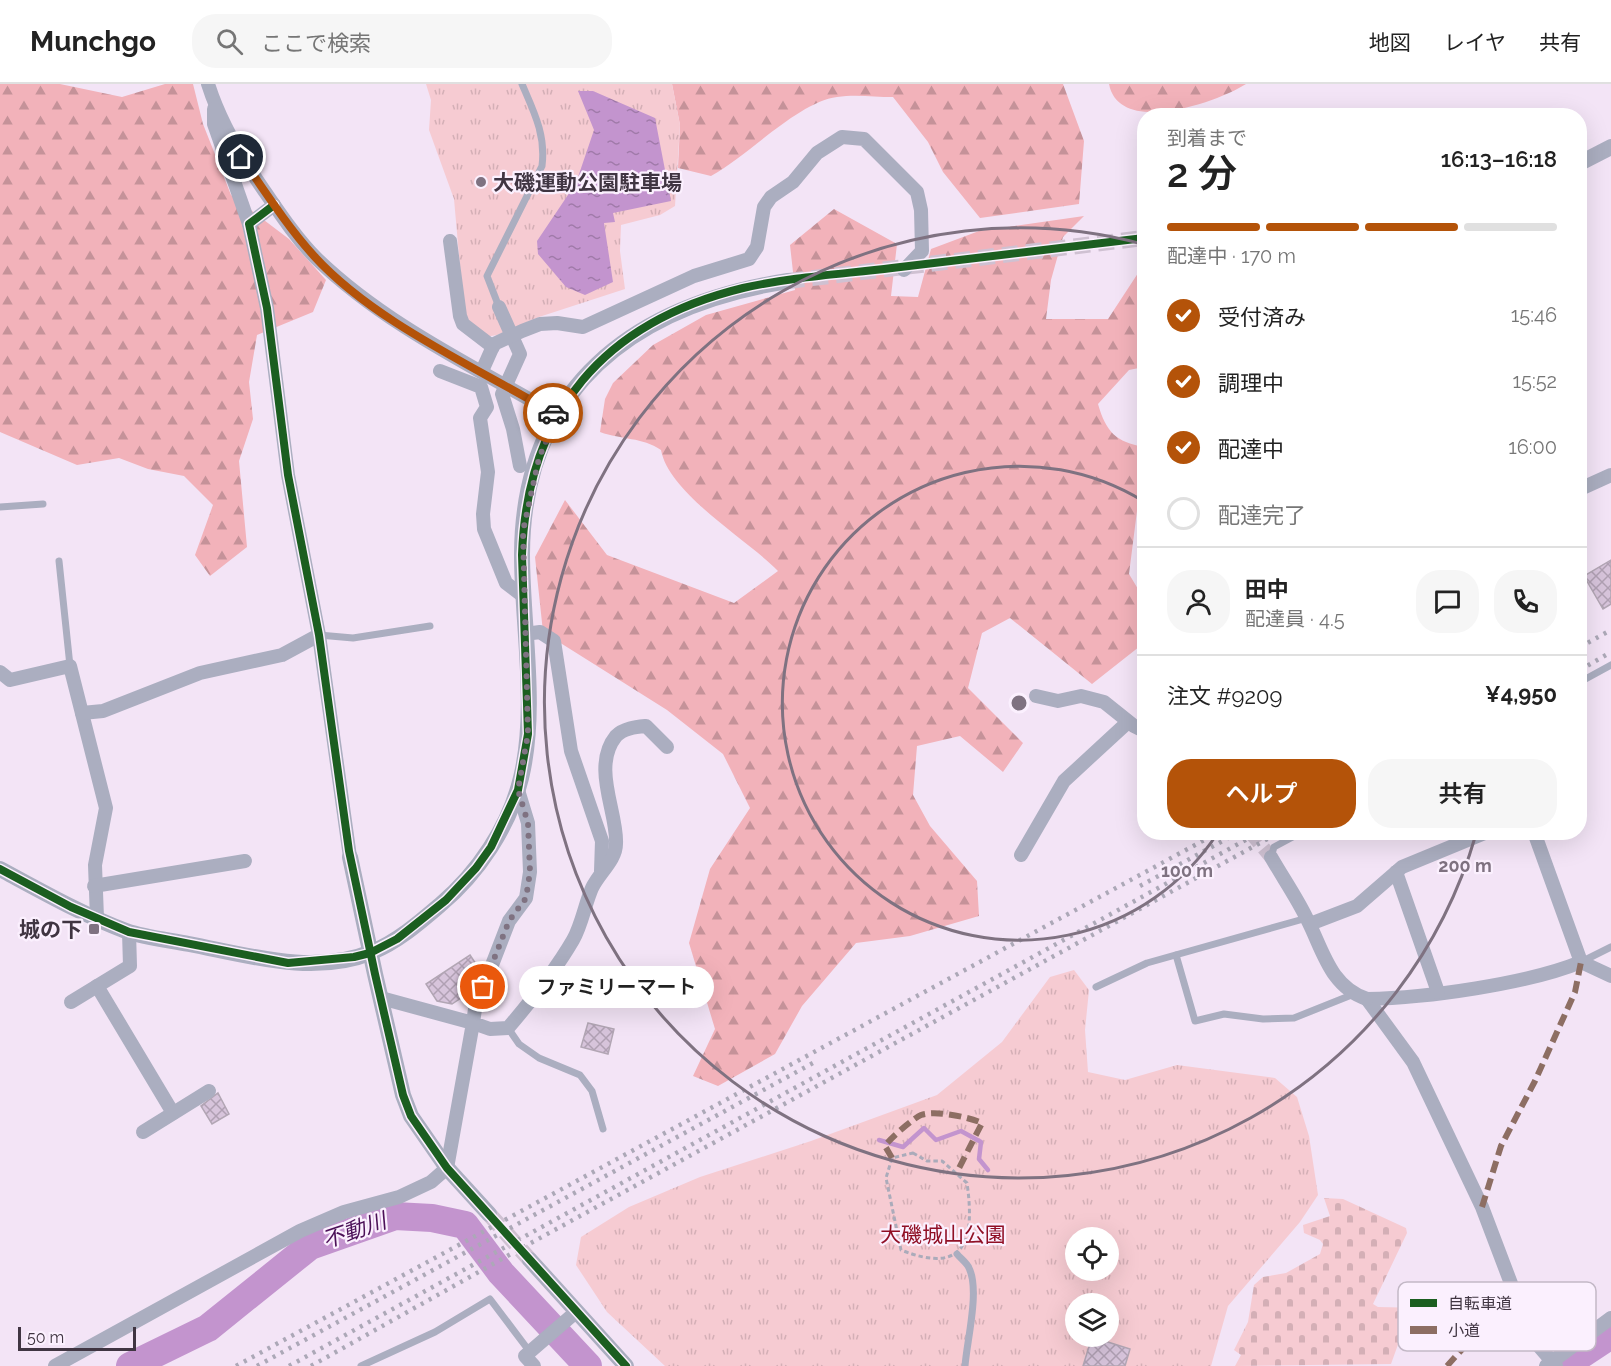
<!DOCTYPE html>
<html lang="ja">
<meta charset="utf-8">
<style>
:root{--surface:#fff;--page:#f6f6f6;--text:#222;--muted:#767676;--line:#e0e0e0;--accent:#b45309}
body{margin:0;font-family:Raleway,"Noto Sans JP",sans-serif;background:var(--page);color:var(--text);height:100vh;display:flex;flex-direction:column;font-size:22px;white-space:nowrap}
*{box-sizing:border-box;margin:0}
p{font-size:20px;color:var(--muted)}
.icon{flex:none;width:33px;height:33px;fill:none;stroke:currentColor;stroke-width:2;stroke-linecap:round;stroke-linejoin:round}
.map{position:relative;flex:1;overflow:hidden}
.side{position:absolute;left:1137px;top:24px;width:450px;height:732px;display:flex;flex-direction:column;background:var(--surface);border-radius:24px;box-shadow:0 6px 24px #0002}
.side>*{flex:none}
.tools{position:absolute;left:1065px;top:1143px;display:grid;gap:12px}
.tools a{display:grid;place-items:center;width:54px;height:54px;border-radius:50%;background:var(--surface);box-shadow:0 6px 24px #0002;font-size:30px}
.scale{position:absolute;left:18px;bottom:15px;width:118px;box-sizing:border-box;padding-left:6px;border:3px solid #403542;border-top:0;font-size:16px;line-height:21px;white-space:nowrap;color:#403542;-webkit-text-stroke:4px #fbf0fe;paint-order:stroke}
.pin{position:absolute;display:grid;place-items:center;width:51px;height:51px;color:#fff;margin:-26px;border:3px solid #fff;border-radius:50%;box-shadow:0 2px 6px #0007}
.courier{position:absolute;display:grid;place-items:center;width:60px;height:60px;margin:-30px;border:4px solid #b45309;border-radius:50%;background:#fff;color:#222;box-shadow:0 2px 8px #0007}
.bubble{position:absolute;height:42px;border-radius:21px;background:var(--surface);box-shadow:0 6px 24px #0002;font-size:20px;font-weight:600;line-height:42px;text-align:center}
.headline em{font-style:normal;font-weight:600}
.headline div{display:flex;flex-direction:column-reverse}
.headline{display:flex;align-items:center;justify-content:space-between;height:102px;padding:0 30px}
h1{font-size:39px;font-weight:600;line-height:45px}
.bar{display:grid;grid-template-columns:repeat(4,1fr);gap:9px 6px;align-content:center;height:72px;padding:0 30px}
.bar i{height:8px;border-radius:4px;background:var(--line)}
.bar .current{background:var(--accent)}
.bar p{grid-column:span 4}
.line{display:flex;align-items:center;gap:15px;padding:0 30px;border-top:2px solid var(--line)}
.line div{flex:1}
.round{display:grid;place-items:center;flex:none;width:63px;height:63px;border-radius:24px;background:var(--page)}
ol{padding:0 30px;list-style:none}
li{display:flex;align-items:center;gap:18px;height:66px}
li p{margin-inline-start:auto}
li .icon{padding:6px;border-radius:50%;background:var(--accent);color:#fff;stroke-width:4}
li:last-child{color:var(--muted)}
li i{width:33px;height:33px;border:3px solid var(--line);border-radius:50%}
.cta{display:flex;gap:12px;margin-top:auto;padding:12px 30px}
.cta a{flex:1;height:69px;border-radius:24px;background:var(--accent);color:#fff;font-size:24px;font-weight:600;line-height:69px;text-align:center}
.cta a+a{background:var(--page);color:var(--text)}
header{display:flex;align-items:center;gap:36px;box-sizing:border-box;height:84px;padding:0 30px;background:var(--surface);border-bottom:2px solid var(--line)}
header strong{font-size:28px}
nav{display:flex;gap:33px;margin-inline-start:auto;font-size:21px}
.search{width:420px;height:54px;background:var(--page);display:flex;align-items:center;gap:15px;box-sizing:border-box;padding:0 21px;border-radius:24px;color:var(--muted);font-size:22px}
.map>svg:first-child{display:block}
.forest{fill:url(#forest-firs)}
.cemetery{fill:url(#cemetery-stones)}
.park{fill:url(#park-tufts);fill-rule:evenodd}
.water{fill:url(#water-ripples)}
.lines{fill:none;stroke-linecap:round;stroke-linejoin:round}
.stream{stroke:#c394ce;stroke-width:4.5}
.river{stroke:#c394ce;stroke-width:28}
.building{fill:url(#building-cross-hatch);stroke:#b2a6b4;stroke-width:1.5}
.minor-tunnel{stroke:#cfc1d2;stroke-width:14;stroke-dasharray:14 7;stroke-linecap:butt}
.tertiary-tunnel{stroke:#cfc1d2;stroke-width:16;stroke-dasharray:16 8;stroke-linecap:butt}
.path{stroke:#ababba;stroke-width:3;stroke-dasharray:4.5 3;stroke-linecap:butt}
.service{stroke:#abaec0;stroke-width:7}
.minor{stroke:#abaec0;stroke-width:14}
.tertiary{stroke:#abaec0;stroke-width:16}
.rail{stroke:#aca8b7;stroke-width:4.5;stroke-dasharray:3 6;stroke-linecap:butt}
.quiet{stroke:#8d6e63;stroke-width:6;stroke-dasharray:12 6;stroke-linecap:butt}
.cycleway-casing{stroke:#fbf0fe;stroke-width:11}
.cycleway{stroke:#1b5e20;stroke-width:8}
.done{stroke:#7f7281;stroke-width:6;stroke-dasharray:0 10.8}
.route{stroke:#b45309;stroke-width:8}
.ring{fill:none;stroke:#7f7281;stroke-width:3}
.poi-dot{fill:#7f7281;stroke:#fbf0fe;stroke-width:2}
.labels{text-anchor:middle;dominant-baseline:central;stroke-width:4.5;stroke-linejoin:round;paint-order:stroke}
.poi-label{font-size:21px;font-weight:bold;fill:#403542;stroke:#fbf0fe;text-anchor:start}
.park-label{font-size:21px;fill:#900f25;stroke:#fbf0fe}
.water-label{font-size:22px;font-style:italic;fill:#4c1158;stroke:#fbf0fe}
.key{fill:#fbf0fe;stroke:#c3b8c6;stroke-width:1.5}
.key-label{font-size:16px;fill:#403542}
.centre{fill:#7f7281;stroke:#fbf0fe;stroke-width:3}
.ring-label{font-size:18px;text-anchor:middle;font-weight:bold;fill:#7f7281;stroke:#fbf0fe;stroke-width:4.5;stroke-linejoin:round;paint-order:stroke}
</style>
<header>
<strong>Munchgo</strong>
<div class="search"><svg class="icon" aria-label="search" viewBox="0 0 24 24"><circle cx="10" cy="10" r="6"/><path d="M15 15l6 6"/></svg>ここで検索</div>
<nav><a>地図</a><a>レイヤ</a><a>共有</a></nav>
</header>
<div class="map">
<svg width="1611" height="1282" viewBox="0 0 1611 1282">
<defs>
<pattern id="forest-firs" width="22" height="20" patternUnits="userSpaceOnUse" patternTransform="scale(1.5)"><rect width="22" height="20" fill="#f2b2ba"/><path d="M5 1l3.5 6h-7zM16 11l3.5 6h-7z" fill="#c59299"/></pattern>
<pattern id="cemetery-stones" width="16" height="16" patternUnits="userSpaceOnUse" patternTransform="scale(1.5)"><rect width="16" height="16" fill="#f6cbd2"/><path d="M2 7V4a2 2 0 0 1 4 0v3zM10 15v-3a2 2 0 0 1 4 0v3z" fill="#d4afb6"/></pattern>
<pattern id="park-tufts" width="24" height="20" patternUnits="userSpaceOnUse" patternTransform="scale(1.5)"><rect width="24" height="20" fill="#f6cbd2"/><path d="M3 7l-1-3M5 7V3M7 7l1-3M15 17l-1-3M17 17v-4M19 17l1-3" fill="none" stroke="#d4afb6"/></pattern>
<pattern id="water-ripples" width="26" height="14" patternUnits="userSpaceOnUse" patternTransform="scale(1.5)"><rect width="26" height="14" fill="#c394ce"/><path d="M2 4q2-2 4 0t4 0M15 11q2-2 4 0t4 0" fill="none" stroke="#a07aa9"/></pattern>
<pattern id="building-cross-hatch" width="8" height="8" patternUnits="userSpaceOnUse" patternTransform="scale(1.5)"><rect width="8" height="8" fill="#d7c4db"/><path d="M0 0l8 8M0 8l8-8" fill="none" stroke="#b0a0b3"/></pattern>
</defs>
<rect width="100%" height="100%" fill="#f3e4f6"/>
<g class="forest">
<polygon points="0,0 60,0 122,13 165,0 193,0 203,40 231,111 289,155 326,196 313,228 257,251 249,298 253,335 239,377 247,463 210,492 195,471 213,421 184,392 148,385 119,374 77,381 0,348"/>
<path d="M1063,0L1084,57L1079,120L980,134L943,88L928,58L893,13C875,13 855,10 837,13C798,18 748,72 711,92L678,84L680,41L672,0Z"/>
<path d="M1109,0H1246C1218,18 1119,53 1109,0Z"/>
<path d="M834,125L897,160L891,212L918,213L931,165L979,147L1084,132L1063,153L1051,196L1046,235H1108L1144,180V283L1129,286L1098,320C1106,348 1116,358 1144,363V421L1137,427L1129,490L1144,515V559L1092,600L1010,534L982,549L968,604L1023,659L1003,688L960,652L917,662L913,711L930,742L977,797L979,832L910,852L856,859L802,922L775,970L718,1002L693,992L715,945L689,859L710,785L750,724L723,670L667,626L543,548L535,473L565,416L607,471L734,519L778,487C747,455 669,410 661,366C642,353 622,356 600,348L605,315L613,299L653,261L706,231L795,206L790,161Z"/>
</g>
<polygon class="cemetery" points="1324,1114 1343,1115 1406,1144 1407,1149 1373,1220 1378,1223 1424,1224 1400,1255 1391,1280 1235,1282 1241,1271 1234,1266 1248,1238 1254,1201 1263,1193 1286,1189 1320,1170 1323,1160 1320,1156 1304,1149 1303,1141 1330,1132"/>
<g class="park">
<polygon points="426,0 672,0 680,41 675,122 660,131 621,141 620,167 625,205 539,233 497,251 485,253 465,239 454,115 429,46 431,16"/>
<path d="M1074,886L1089,906L1085,946L1088,988L1125,996L1177,981L1275,994L1297,1013L1309,1052L1318,1111L1300,1138L1228,1222L1211,1282H665L607,1228L576,1181L581,1153L629,1123L700,1093L811,1057L937,1011L1002,958L1050,893ZM1076,1154H1108V1186H1076ZM1076,1220H1108V1252H1076Z"/>
</g>
<polygon class="water" points="578,7 593,7 655,34 671,117 613,129 615,138 604,139 613,198 585,211 566,203 538,170 537,157 576,99 594,46"/>
<g class="lines">
<polyline class="stream" points="879,1056 903,1063 924,1044 936,1056 961,1047 981,1058 979,1075 988,1086"/>
<g class="river">
<polyline points="130,1282 208,1244 310,1162 395,1132 432,1134 465,1141 501,1189 588,1282"/>
<polyline points="1564,1282 1611,1251"/>
</g>
</g>
<g class="building">
<polygon points="1611,476 1611,520 1603,525 1584,492"/>
<polygon points="470,871 480,886 473,906 452,920 437,917 426,900"/>
<polygon points="588,939 614,945 608,970 581,963"/>
<polygon points="218,1009 229,1030 212,1040 201,1022"/>
<polygon points="1092,1253 1130,1265 1125,1282 1083,1282"/>
</g>
<g class="lines">
<polyline class="minor-tunnel" points="1250,748 1271,773"/>
<g class="tertiary-tunnel">
<polyline points="788,197 1144,154"/>
<polyline points="489,1130 530,1176"/>
</g>
<path class="path" d="M913,1069L927,1077H942L967,1099C975,1155 966,1192 901,1166L886,1094L892,1074Z"/>
<g class="service">
<path d="M499,223L487,192L542,82C546,51 534,28 522,0"/>
<polyline points="0,423 43,420"/>
<polyline points="59,477 70,582"/>
<polyline points="319,551 353,554 430,542"/>
<polyline points="1580,598 1611,581"/>
<polyline points="1271,773 1274,763 1302,748"/>
<polyline points="1176,871 1195,937 1224,930 1263,935 1294,934 1354,910"/>
<polyline points="1581,878 1611,863"/>
<polyline points="1096,903 1147,879 1307,834"/>
<polyline points="508,944 519,960 539,974 580,991 592,1007 603,1045"/>
<path d="M957,1170C960,1174 967,1179 969,1184C980,1206 967,1256 965,1282"/>
<polyline points="361,1282 435,1248 490,1215 530,1268"/>
</g>
<g class="minor">
<path d="M208,0C220,38 240,72 263,105C279,128 296,154 316,174C385,241 475,283 557,331"/>
<polyline points="214,25 214,40 249,140"/>
<polyline points="274,121 249,140 267,224 288,391 319,551 350,773"/>
<polyline points="450,157 460,232 463,240 493,263"/>
<polyline points="499,223 520,270 502,310 513,345 520,382"/>
<polyline points="440,287 481,303 487,323 480,334 488,388 483,430 484,445 506,499 523,512"/>
<polyline points="482,287 494,260 522,247 540,240 557,239 583,243 694,192 749,175 757,163 764,123 771,113 793,98 817,69 842,53 864,55 917,108 921,126 922,167 904,186"/>
<polyline points="1580,405 1611,391"/>
<polyline points="525,550 540,548 554,557 571,667 602,757 601,787"/>
<polyline points="0,588 10,596 70,582 106,724 95,781 97,834"/>
<polyline points="1036,612 1058,617 1081,612 1104,618 1134,642 1144,647"/>
<polyline points="82,629 103,627 200,589 282,571 319,551"/>
<path d="M518,706L528,739L530,788L526,814L509,837L475,925L473,939L490,945L508,944C531,917 555,887 573,856C582,840 585,820 592,804C599,789 616,776 616,760C618,729 591,683 616,652C624,644 636,643 646,642L667,663"/>
<path d="M1534,748L1581,878C1527,900 1426,914 1367,915L1413,978L1482,1123L1526,1239L1537,1260L1556,1282"/>
<polyline points="1021,771 1064,697 1128,638"/>
<path d="M1271,773C1283,794 1297,814 1307,835C1323,866 1330,903 1367,915"/>
<polyline points="1396,788 1438,908"/>
<polyline points="94,802 245,777"/>
<polyline points="1310,840 1357,822 1402,783 1487,748"/>
<polyline points="1581,878 1611,892"/>
<polyline points="97,902 173,1029"/>
<polyline points="71,918 130,882 129,848"/>
<polyline points="143,1048 209,1007"/>
<polyline points="55,1282 300,1147 344,1128 399,1113 431,1098 447,1084 473,939 381,914"/>
<polyline points="534,1282 525,1272 576,1228"/>
<polyline points="1546,1282 1611,1234"/>
</g>
<g class="tertiary">
<polyline points="1580,79 1611,63"/>
<polyline points="350,773 375,890 403,1011 411,1032 447,1084 489,1130"/>
<path d="M0,785C41,807 83,831 126,847C146,854 169,856 189,860C247,871 314,892 372,868C397,858 419,839 440,821C478,789 509,743 521,694C538,624 522,542 522,470C523,303 634,221 788,197"/>
<polyline points="530,1176 626,1282"/>
</g>
<g class="rail">
<polyline points="1580,563 1611,546"/>
<polyline points="1580,586 1611,568"/>
<polyline points="1140,802 1239,748"/>
<polyline points="236,1282 1219,748"/>
<polyline points="257,1282 813,979"/>
<polyline points="289,1282 1260,748"/>
<polyline points="311,1282 509,1171 1280,748"/>
</g>
<g class="quiet">
<path d="M892,1074L885,1062C889,1055 914,1034 921,1031C935,1026 969,1033 982,1039L956,1090"/>
<polyline points="1482,1123 1501,1062 1535,997 1575,908 1581,878"/>
<polyline points="1447,1282 1514,1208"/>
</g>
<defs>
<g id="cycleway">
<polyline points="274,121 249,140 267,224 288,391 319,551 349,767 375,890 403,1011 411,1032 447,1084 626,1282"/>
<path d="M0,785L71,823L129,848L288,879L354,873L370,869L397,855L446,816L476,784L491,763L518,706L528,650L522,471C527,328 604,238 743,204C791,193 843,190 892,184C976,174 1060,164 1144,154"/>
</g>
</defs>
<use href="#cycleway" class="cycleway-casing"/>
<use href="#cycleway" class="cycleway"/>
</g>
<g class="lines">
<polyline class="done" points="483,903 509,837 526,814 530,788 528,739 518,706 528,650 523,447 539,374 557,331 553,329"/>
<path class="route" d="M241,73C264,106 287,142 314,172C374,238 476,283 553,329"/>
</g>
<g class="ring">
<path d="M1217 750A237 237 0 1 1 1143 417"/>
<path d="M1476 750A475 475 0 1 1 1142 160"/>
</g>
<g class="poi-dot">
<circle cx="481" cy="98" r="6"/>
<rect x="88" y="839" width="12" height="12" rx="3"/>
</g>
<g class="labels">
<g class="poi-label">
<text x="493" y="98">大磯運動公園駐車場</text>
<text x="82" y="845" text-anchor="end">城の下</text>
</g>
<g class="park-label">
<text x="943" y="1150">大磯城山公園</text>
</g>
<g class="water-label">
<text transform="translate(354 1146) rotate(-19)">不動川</text>
</g>
</g>
<rect x="1398" y="1198" width="198" height="69" rx="9" class="key"/>
<rect x="1410" y="1215" width="27" height="8" fill="#1b5e20"/>
<rect x="1410" y="1242" width="27" height="8" fill="#8d6e63"/>
<g class="key-label">
<text x="1448" y="1225">自転車道</text>
<text x="1448" y="1252">小道</text>
</g>
<circle cx="1019" cy="619" r="9" class="centre"/>
<g class="ring-label">
<text x="1465" y="788">200 m</text>
<text x="1187" y="793">100 m</text>
</g>
</svg>
<div class="tools">
<a><svg class="icon" aria-label="locate" viewBox="0 0 24 24"><circle cx="12" cy="12" r="6"/><path d="M12 2v4M12 18v4M2 12h4M18 12h4"/></svg></a>
<a><svg class="icon" aria-label="layers" viewBox="0 0 24 24"><path d="M12 4l9 5-9 5-9-5zM3 14l9 5 9-5"/></svg></a>
</div>
<div class="scale">50 m</div>
<div class="pin" style="left:483px;top:903px;background:#ea580c"><svg class="icon" aria-label="bag" viewBox="0 0 24 24"><path d="M5 8h14l-1 12H6zM9 8a3 3 0 0 1 6 0"/></svg></div>
<div class="pin" style="left:241px;top:73px;background:#1f2937"><svg class="icon" aria-label="home" viewBox="0 0 24 24"><path d="M3 11l9-7 9 7M6 9v11h12V9"/></svg></div>
<div class="courier" style="left:553px;top:329px"><svg class="icon" aria-label="car" viewBox="0 0 24 24"><path d="M5 17H2v-5l4-1 3-4h7l3 4 3 1v5h-3M9 17h6M6 11h13"/><circle cx="7" cy="17" r="2"/><circle cx="17" cy="17" r="2"/></svg></div>
<div class="bubble" style="left:519px;top:882px;width:195px">ファミリーマート</div>
<section class="side">
<div class="headline"><div><h1>2 分</h1><p>到着まで</p></div><em>16:13–16:18</em></div>
<div class="bar"><i class="current"></i><i class="current"></i><i class="current"></i><i></i><p>配達中 · 170 m</p></div>
<ol>
<li><svg class="icon" aria-label="check" viewBox="0 0 24 24"><path d="M5 12l5 5 9-10"/></svg>受付済み<p>15:46</p></li>
<li><svg class="icon" aria-label="check" viewBox="0 0 24 24"><path d="M5 12l5 5 9-10"/></svg>調理中<p>15:52</p></li>
<li><svg class="icon" aria-label="check" viewBox="0 0 24 24"><path d="M5 12l5 5 9-10"/></svg>配達中<p>16:00</p></li>
<li><i></i>配達完了</li>
</ol>
<div class="line" style="height:108px"><a class="round"><svg class="icon" aria-label="person" viewBox="0 0 24 24"><circle cx="12" cy="8" r="4"/><path d="M4 21q1-7 8-7t8 7"/></svg></a><div><b>田中</b><p>配達員 · 4.5</p></div><a class="round"><svg class="icon" aria-label="chat" viewBox="0 0 24 24"><path d="M4 5h16v11H9l-5 4z"/></svg></a><a class="round"><svg class="icon" aria-label="phone" viewBox="0 0 24 24"><path d="M5 4h4l2 5-3 2q2 4 5 5l2-3 5 2v4C11 20 4 13 5 4z"/></svg></a></div>
<div class="line" style="height:78px"><div>注文 #9209</div><b>¥4,950</b></div>
<div class="cta"><a>ヘルプ</a><a>共有</a></div>
</section>
</div>
